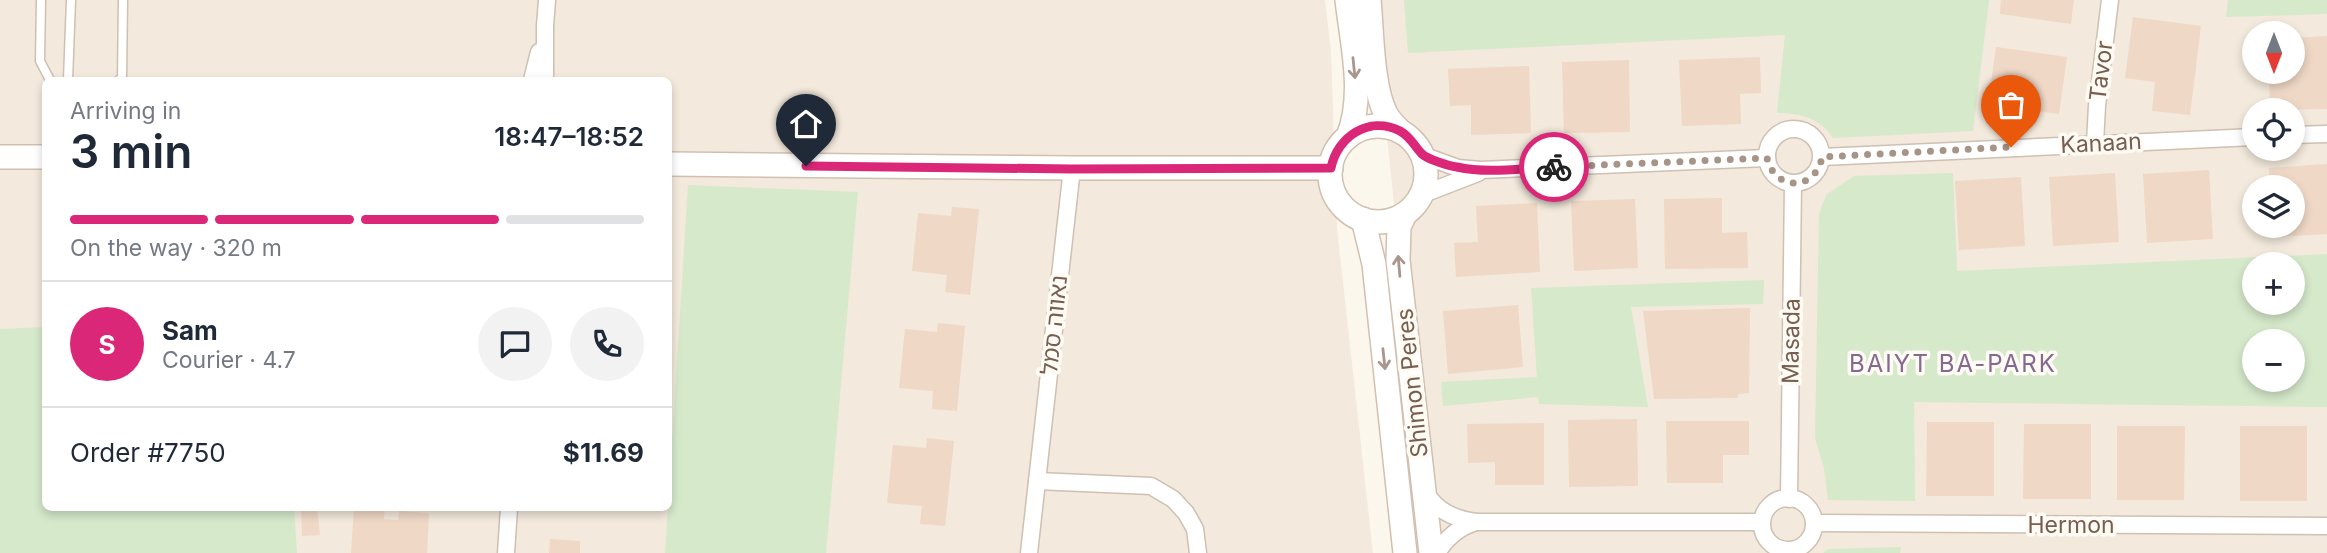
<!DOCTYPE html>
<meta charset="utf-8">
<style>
:root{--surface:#fff;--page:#f2f2f3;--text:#1f2937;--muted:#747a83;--line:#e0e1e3;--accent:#db2777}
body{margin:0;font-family:Inter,"Noto Sans Hebrew",sans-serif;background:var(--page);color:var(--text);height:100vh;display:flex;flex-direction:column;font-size:26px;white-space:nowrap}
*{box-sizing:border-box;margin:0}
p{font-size:23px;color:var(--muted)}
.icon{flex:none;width:38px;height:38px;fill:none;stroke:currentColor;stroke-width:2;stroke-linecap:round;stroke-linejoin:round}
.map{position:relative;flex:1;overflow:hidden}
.sheet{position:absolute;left:42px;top:77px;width:630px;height:434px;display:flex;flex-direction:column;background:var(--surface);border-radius:10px;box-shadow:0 4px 10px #0003}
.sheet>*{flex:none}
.needle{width:46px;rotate:180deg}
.fabs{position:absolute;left:2242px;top:21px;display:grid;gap:14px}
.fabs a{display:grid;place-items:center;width:63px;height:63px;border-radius:50%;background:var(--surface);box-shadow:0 4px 10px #0003;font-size:35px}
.pin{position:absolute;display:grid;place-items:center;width:60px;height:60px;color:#fff;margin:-72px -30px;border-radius:50% 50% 50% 0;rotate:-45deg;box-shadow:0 0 7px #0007}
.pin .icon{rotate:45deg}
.courier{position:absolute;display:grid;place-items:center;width:70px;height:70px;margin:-35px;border:5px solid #db2777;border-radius:50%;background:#fff;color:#222;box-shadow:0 2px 9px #0007}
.summary em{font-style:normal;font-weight:600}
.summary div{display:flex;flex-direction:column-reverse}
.summary{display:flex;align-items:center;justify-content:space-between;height:119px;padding:0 28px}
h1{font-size:46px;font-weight:600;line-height:52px}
.bar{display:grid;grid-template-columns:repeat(4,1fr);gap:10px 7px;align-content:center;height:84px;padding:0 28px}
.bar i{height:9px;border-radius:5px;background:var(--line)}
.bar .current{background:var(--accent)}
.bar p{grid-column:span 4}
.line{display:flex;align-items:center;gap:18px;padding:0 28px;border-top:2px solid var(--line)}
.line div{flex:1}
.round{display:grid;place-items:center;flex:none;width:74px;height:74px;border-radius:37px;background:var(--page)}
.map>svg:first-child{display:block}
.residential{fill:#f3e9dc;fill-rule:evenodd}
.green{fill:#d6e9cb;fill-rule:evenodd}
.building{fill:#efd8c6}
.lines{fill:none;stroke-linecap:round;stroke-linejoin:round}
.lane-casing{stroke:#cec0b2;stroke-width:11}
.street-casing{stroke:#cec0b2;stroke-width:19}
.secondary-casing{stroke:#d1c0b0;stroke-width:26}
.lane{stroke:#fff;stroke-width:8}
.street{stroke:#fff;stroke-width:16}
.secondary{stroke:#fff;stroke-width:23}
.oneway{stroke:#a7978d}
.done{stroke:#a69487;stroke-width:7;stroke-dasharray:0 12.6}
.route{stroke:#db2777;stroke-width:9}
.labels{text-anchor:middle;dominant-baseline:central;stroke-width:7;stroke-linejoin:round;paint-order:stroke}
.street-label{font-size:23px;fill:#775f50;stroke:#fefaf4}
.neighbourhood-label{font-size:24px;letter-spacing:2px;fill:#856991;stroke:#fefaf4}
</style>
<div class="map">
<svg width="2327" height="553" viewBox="0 0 2327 553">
<rect width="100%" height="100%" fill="#fcf7ed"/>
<g class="residential">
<path d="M0,0H1325L1331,52L1337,228L1373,553H0ZM46,80H668V508H46Z"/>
<path d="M1373,0H2327V553H1430ZM2254,33H2292V72H2254ZM2254,110H2292V149H2254ZM2254,187H2292V226H2254ZM2254,264H2292V303H2254ZM2254,341H2292V380H2254Z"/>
</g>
<g class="green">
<path d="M1404,0H1989L1973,131L1833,138C1820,118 1800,113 1777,113L1785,35L1408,53Z"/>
<polygon points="2228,0 2327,0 2327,14 2226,17"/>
<path d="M1953,173L1957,271L2327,254V407L1914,402L1915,501L1828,500L1824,468L1815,438L1819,214L1826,195L1854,176ZM2292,264V303H2254V264ZM2292,341V380H2254V341Z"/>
<polygon points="688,185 858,192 826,553 665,553"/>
<polygon points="1764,280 1763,304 1631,307 1648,407 1539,404 1538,397 1443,406 1441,382 1537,377 1531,288"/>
<polygon points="45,327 46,508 294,508 297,553 0,553 0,329"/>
<polygon points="1901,547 1900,553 1823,553 1828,549"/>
</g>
<g class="building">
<polygon points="2001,0 2074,0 2071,24 2000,14"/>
<polygon points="2133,17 2201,26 2190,115 2152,111 2155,82 2125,78"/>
<polygon points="2327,36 2327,109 2270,110 2269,72 2292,72 2292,38"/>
<polygon points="1996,47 2067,57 2059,114 1988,105"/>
<polygon points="1760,57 1761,93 1740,94 1741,124 1682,126 1679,60"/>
<polygon points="1629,60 1630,132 1564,133 1562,62"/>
<polygon points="1529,66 1531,133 1471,135 1471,105 1450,106 1448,69"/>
<polygon points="2327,164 2327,234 2273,237 2273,226 2292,226 2292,187 2270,187 2269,168"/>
<polygon points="2209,170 2213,239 2147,243 2143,174"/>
<polygon points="2115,173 2119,242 2053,246 2049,177"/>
<polygon points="2021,177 2025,246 1959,250 1955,181"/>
<polygon points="1722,198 1722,233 1747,232 1748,268 1665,269 1664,199"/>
<polygon points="1635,199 1638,268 1574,271 1571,201"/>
<polygon points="1537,203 1540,272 1456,277 1454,243 1478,242 1476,206"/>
<polygon points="952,207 979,209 970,295 945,292 947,275 912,271 918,213 951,216"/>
<polygon points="1518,305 1523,367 1448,374 1443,311"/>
<polygon points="1750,308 1749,393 1738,394 1738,398 1654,399 1643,311"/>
<polygon points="938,323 965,326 957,411 932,409 933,391 899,388 905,329 937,332"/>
<polygon points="1637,419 1638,486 1569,487 1568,420"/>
<polygon points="1666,421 1749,421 1749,455 1723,455 1723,483 1667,483"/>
<polygon points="1927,422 1994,422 1994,496 1926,496"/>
<polygon points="1544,423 1544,485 1495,485 1495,462 1468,463 1467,424"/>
<polygon points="2024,424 2091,424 2091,499 2023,499"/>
<polygon points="2117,426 2185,426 2184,500 2117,500"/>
<rect x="2240" y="426" width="67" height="75"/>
<polygon points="927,438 954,441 945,526 920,524 922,506 887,503 893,445 926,448"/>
<polygon points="301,508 317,508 320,535 302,536"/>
<polygon points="354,508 385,508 384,519 398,520 399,511 429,513 427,553 351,553"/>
<polygon points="550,539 580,541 580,553 549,553"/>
</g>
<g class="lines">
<defs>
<g id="lane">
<polyline points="41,0 40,61 50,80"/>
<polyline points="68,80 71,0"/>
<polyline points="119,80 122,78 123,0"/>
</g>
<g id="street">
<polyline points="532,80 539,52"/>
<polyline points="545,80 545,26 547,0"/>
<circle cx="1794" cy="156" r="27"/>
<polyline points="2292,135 2327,134"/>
<polyline points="2095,143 2097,106 2110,0"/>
<polyline points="1422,155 1458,168 1481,170 1767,158"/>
<polyline points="1822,157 2254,137"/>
<polyline points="1421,195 1478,173"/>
<polyline points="1037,481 1151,486 1173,499 1186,513 1195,529 1198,553"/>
<path d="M1425,492C1437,511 1454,519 1476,522H1762"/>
<circle cx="1788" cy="524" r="26"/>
<polyline points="1789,499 1793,184"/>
<polyline points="1814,523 2327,526"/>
<polyline points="506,553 509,508"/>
<polyline points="1029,553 1072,168"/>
<path d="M1437,553C1447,537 1458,528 1476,522"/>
</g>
<g id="secondary">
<path d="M1347,0C1352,44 1365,95 1348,137"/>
<path d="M1369,0C1372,31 1372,88 1386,114C1389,120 1395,126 1400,131"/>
<circle cx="1378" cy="174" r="48"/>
<polyline points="0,157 46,157"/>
<polyline points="668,164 1072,168 1331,168"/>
<polyline points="1405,214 1399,227 1398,260 1431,553"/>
<polyline points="1363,219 1374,264 1405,553"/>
</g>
</defs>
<use href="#lane" class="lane-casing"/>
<use href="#street" class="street-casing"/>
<use href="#secondary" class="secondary-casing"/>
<use href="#lane" class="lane"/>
<use href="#street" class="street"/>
<use href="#secondary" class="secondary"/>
</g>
<defs><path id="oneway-shaft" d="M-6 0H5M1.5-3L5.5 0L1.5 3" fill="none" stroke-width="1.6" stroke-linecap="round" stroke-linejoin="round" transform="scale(1.75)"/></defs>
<g class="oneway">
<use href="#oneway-shaft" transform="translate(1354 68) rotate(84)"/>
<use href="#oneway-shaft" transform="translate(1399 266) rotate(-95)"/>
<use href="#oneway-shaft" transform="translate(1384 359) rotate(84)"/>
</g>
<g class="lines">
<path class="done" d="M1554,167L1767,158C1775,192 1816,191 1822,157L2011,147"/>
<path class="route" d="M806,166L1072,169L1331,168C1337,137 1369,115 1400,131C1411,137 1414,146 1422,154C1427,159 1449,166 1457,167C1488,174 1523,168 1554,167"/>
</g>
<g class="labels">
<g class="street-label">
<text transform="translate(2101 71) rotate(-83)">Tavor</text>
<text transform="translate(2101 143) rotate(-3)">Kanaan</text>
<text transform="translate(1054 325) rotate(-84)">נאווה סמל</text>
<text transform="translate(1791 341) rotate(-89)">Masada</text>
<text transform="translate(1412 383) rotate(-96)">Shimon Peres</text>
<text x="2071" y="525">Hermon</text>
</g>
<g class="neighbourhood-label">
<text x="1953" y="363">BAIYT BA-PARK</text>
</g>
</g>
</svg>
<div class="fabs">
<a><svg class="needle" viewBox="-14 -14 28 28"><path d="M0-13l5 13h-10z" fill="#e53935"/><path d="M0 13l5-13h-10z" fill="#747a83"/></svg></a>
<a><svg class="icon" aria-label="locate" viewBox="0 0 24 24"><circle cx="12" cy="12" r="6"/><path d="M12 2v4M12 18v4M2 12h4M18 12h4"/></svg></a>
<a><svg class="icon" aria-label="layers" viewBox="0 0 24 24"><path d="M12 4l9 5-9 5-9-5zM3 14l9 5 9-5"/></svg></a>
<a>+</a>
<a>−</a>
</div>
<div class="pin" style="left:2011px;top:147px;background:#ea580c"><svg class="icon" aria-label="bag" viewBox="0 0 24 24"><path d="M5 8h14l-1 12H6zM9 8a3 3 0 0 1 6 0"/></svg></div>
<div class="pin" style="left:806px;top:166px;background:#1f2937"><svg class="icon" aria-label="home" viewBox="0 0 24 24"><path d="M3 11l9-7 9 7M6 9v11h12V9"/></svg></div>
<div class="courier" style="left:1554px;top:167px"><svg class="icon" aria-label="bike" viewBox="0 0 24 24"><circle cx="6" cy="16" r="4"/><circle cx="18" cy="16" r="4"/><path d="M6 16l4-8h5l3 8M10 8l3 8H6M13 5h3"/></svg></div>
<section class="sheet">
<div class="summary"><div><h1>3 min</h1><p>Arriving in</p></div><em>18:47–18:52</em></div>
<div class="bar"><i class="current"></i><i class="current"></i><i class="current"></i><i></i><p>On the way · 320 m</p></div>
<div class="line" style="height:126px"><b class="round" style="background:var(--accent);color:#fff">S</b><div><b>Sam</b><p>Courier · 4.7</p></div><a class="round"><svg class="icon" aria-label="chat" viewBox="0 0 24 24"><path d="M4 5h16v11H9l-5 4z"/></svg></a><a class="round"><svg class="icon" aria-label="phone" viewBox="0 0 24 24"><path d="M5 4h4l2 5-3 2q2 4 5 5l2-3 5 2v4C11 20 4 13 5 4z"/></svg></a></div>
<div class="line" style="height:91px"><div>Order #7750</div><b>$11.69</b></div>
</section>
</div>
